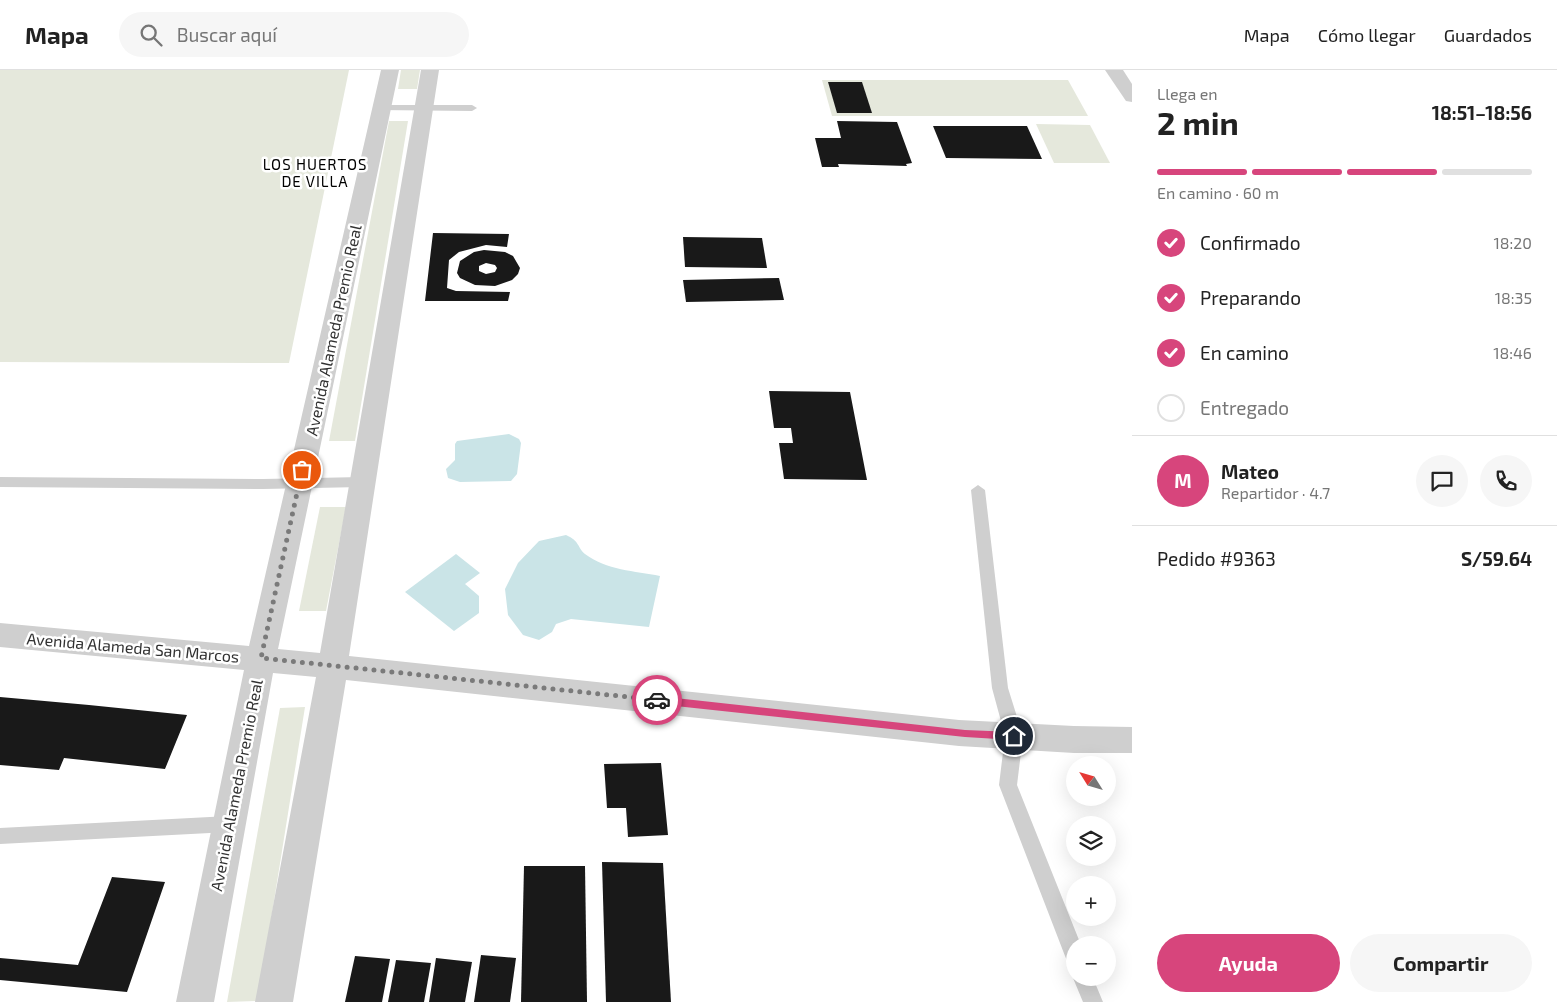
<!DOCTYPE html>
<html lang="es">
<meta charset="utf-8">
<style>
:root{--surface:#fff;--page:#f6f6f6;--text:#222;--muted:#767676;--line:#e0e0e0;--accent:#d7457c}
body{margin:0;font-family:"Exo 2",sans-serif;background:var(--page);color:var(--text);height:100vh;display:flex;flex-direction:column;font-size:19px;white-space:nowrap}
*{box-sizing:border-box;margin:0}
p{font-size:16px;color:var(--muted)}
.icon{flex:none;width:28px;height:28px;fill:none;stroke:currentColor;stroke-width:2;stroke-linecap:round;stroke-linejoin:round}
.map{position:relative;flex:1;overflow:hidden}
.side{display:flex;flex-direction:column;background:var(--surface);width:425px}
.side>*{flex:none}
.needle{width:32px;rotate:307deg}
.buttons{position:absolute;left:1066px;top:686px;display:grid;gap:10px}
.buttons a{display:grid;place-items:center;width:50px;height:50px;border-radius:50%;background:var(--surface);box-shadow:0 5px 20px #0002;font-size:25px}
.pin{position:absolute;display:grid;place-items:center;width:42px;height:42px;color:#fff;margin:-21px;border:2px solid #fff;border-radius:50%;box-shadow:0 1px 5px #0007}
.courier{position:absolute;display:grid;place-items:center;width:50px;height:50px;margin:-25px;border:4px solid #d7457c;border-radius:50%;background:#fff;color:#222;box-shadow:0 1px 6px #0007}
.overview em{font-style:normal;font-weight:700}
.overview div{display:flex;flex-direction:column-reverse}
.overview{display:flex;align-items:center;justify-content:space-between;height:85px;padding:0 25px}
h1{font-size:32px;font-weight:700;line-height:38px}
.bar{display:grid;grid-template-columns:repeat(4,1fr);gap:8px 5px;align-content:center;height:60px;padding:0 25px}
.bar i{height:6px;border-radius:4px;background:var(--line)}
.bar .selected{background:var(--accent)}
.bar p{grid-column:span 4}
.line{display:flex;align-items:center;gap:12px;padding:0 25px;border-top:1px solid var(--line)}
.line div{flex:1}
.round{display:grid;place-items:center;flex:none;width:52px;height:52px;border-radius:26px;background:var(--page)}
ol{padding:0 25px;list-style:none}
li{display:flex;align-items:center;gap:15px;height:55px}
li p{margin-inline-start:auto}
li .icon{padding:5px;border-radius:50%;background:var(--accent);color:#fff;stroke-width:4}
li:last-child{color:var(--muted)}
li i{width:28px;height:28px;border:2px solid var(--line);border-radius:50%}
.cta{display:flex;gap:10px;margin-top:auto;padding:10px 25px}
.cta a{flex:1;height:58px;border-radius:30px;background:var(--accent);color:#fff;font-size:20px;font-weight:700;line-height:58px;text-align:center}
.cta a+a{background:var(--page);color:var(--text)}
header{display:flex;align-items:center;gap:30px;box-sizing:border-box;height:70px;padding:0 25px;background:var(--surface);border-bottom:1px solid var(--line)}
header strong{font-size:24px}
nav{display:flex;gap:28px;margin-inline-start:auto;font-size:18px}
.search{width:350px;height:45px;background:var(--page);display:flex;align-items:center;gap:12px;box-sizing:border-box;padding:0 18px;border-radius:28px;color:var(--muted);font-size:19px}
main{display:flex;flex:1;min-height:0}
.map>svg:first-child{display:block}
.green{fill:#e5e8dc}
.water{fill:#cae4e7}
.building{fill:#191919;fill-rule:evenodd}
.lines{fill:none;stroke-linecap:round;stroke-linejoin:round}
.service{fill:#cfcfcf;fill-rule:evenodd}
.minor{fill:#cfcfcf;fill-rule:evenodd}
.tertiary{fill:#cfcfcf;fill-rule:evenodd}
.route{fill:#d7457c}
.done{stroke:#7a7a7a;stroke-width:5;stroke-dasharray:0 9}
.labels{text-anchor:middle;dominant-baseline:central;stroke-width:5;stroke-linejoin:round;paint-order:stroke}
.far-neighbourhood-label{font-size:15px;letter-spacing:1px;fill:#000;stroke:#fff}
.street-label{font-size:16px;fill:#323232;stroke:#fff}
</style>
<header>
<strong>Mapa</strong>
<div class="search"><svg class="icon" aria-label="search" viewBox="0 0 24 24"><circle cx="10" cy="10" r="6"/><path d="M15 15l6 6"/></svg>Buscar aquí</div>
<nav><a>Mapa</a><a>Cómo llegar</a><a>Guardados</a></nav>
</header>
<main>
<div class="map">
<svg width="1132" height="932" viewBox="0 0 1132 932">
<rect width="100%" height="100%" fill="#fff"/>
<g class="green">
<polygon points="0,0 349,0 289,293 0,292"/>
<polygon points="401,0 420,0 417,19 398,19"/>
<polygon points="822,10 1068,10 1088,46 832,46"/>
<polygon points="389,51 408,51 355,371 329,371"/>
<polygon points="1036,54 1090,55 1110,93 1054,93"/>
<polygon points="320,437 346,437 326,541 299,541"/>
<polygon points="305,637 258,931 227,932 280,638"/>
</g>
<g class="water">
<polygon points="509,364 519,369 521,373 517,404 511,411 460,412 448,408 446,399 455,390 455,374 457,371"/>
<path d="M566,465C580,471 577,477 585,484C606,500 635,501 660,506L649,557L571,549L556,554L552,562L539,570L523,565L508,545L505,519L518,493L539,471Z"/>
<polygon points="456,484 480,503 465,514 479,526 479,543 454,561 405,522"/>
</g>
<g class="building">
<polygon points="828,12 862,12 872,43 837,43"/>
<polygon points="837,51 897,52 912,93 906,94 907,96 838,94 839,97 822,97 815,68 841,68"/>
<polygon points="933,56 1027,56 1042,89 946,88"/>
<polygon points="433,163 509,164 507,177 486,175 459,182 449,190 447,218 456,221 510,222 508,231 425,231"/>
<polygon points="683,167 762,168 767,198 685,197"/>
<path d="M484,180L505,182L513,186L520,198L518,204L512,210L495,216L475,215L460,208L457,203L460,191L474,182ZM486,193L495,195L497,198L495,202L486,204L479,201V196Z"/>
<polygon points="779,208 784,230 686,232 683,210"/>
<polygon points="769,321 850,322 867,410 784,409 779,373 793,373 791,358 774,358"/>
<polygon points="0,627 89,635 187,645 165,699 64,688 59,700 0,695"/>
<polygon points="661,693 668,765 628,767 626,738 607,738 604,694"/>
<polygon points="602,792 663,793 671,932 606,932"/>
<polygon points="524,796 585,796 587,932 521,932"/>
<polygon points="112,807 165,812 127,922 0,910 0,888 78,895"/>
<polygon points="481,885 516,888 510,932 474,932"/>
<polygon points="355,886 390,889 382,932 345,932"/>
<polygon points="436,888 472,892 465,932 429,932"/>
<polygon points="396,890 431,893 424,932 388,932"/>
</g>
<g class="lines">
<g class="service">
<polygon points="381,35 472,35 477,38 472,41 377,40 376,38"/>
<polygon points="0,407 263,409 362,407 369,412 362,417 263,419 0,417"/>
<polygon points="978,415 985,420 1008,618 1023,666 1017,715 1081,875 1075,875 1075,896 1068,893 1065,886 999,715 1005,666 992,618 971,420"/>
<polygon points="229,746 235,748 238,754 235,760 229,762 0,774 0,758"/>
<polygon points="1075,903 1075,908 1093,908 1103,932 1083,932 1073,908"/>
</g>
<polygon class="minor" points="1105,0 1123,0 1132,14 1132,32 1126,31"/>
<polygon class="tertiary" points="381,0 399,0 278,579 320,583 421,0 439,0 349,586 959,650 1074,656 1132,657 1132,683 1074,683 959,676 346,610 293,932 255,932 316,607 273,603 214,932 176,932 244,600 0,577 0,553 249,576"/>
</g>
<polygon class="route" points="657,626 965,660 1014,662 1019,666 1014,670 965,667 657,634 652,630"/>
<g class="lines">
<polyline class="done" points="302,400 261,588 657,630"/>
</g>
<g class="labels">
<g class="far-neighbourhood-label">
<text x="315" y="94">LOS HUERTOS<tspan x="315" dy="17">DE VILLA</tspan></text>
</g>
<g class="street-label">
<text transform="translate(333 260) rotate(-78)">Avenida Alameda Premio Real</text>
<text transform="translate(133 577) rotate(5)">Avenida Alameda San Marcos</text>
<text transform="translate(236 715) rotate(-79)">Avenida Alameda Premio Real</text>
</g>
</g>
</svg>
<div class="buttons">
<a><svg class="needle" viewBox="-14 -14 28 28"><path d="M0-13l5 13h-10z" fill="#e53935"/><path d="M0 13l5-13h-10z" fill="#767676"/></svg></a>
<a><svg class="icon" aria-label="layers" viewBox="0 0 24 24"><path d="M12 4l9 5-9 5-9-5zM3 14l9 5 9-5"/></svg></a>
<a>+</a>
<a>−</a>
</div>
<div class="pin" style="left:302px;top:400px;background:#ea580c"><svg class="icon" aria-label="bag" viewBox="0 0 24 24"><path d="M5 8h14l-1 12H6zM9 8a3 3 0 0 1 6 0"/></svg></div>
<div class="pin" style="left:1014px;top:666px;background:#1f2937"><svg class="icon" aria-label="home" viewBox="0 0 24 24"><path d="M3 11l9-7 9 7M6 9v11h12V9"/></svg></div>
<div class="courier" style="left:657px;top:630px"><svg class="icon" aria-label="car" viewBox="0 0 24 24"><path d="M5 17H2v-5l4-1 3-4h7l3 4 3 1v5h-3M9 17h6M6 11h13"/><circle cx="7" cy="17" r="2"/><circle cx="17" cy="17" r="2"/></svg></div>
</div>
<section class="side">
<div class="overview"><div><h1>2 min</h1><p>Llega en</p></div><em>18:51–18:56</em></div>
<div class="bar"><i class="selected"></i><i class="selected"></i><i class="selected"></i><i></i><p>En camino · 60 m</p></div>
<ol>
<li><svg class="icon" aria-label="check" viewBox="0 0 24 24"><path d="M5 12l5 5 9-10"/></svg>Confirmado<p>18:20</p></li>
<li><svg class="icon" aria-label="check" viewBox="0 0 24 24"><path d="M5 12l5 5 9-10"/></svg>Preparando<p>18:35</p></li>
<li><svg class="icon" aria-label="check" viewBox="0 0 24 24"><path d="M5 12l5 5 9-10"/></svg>En camino<p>18:46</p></li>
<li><i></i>Entregado</li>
</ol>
<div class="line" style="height:90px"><b class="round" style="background:var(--accent);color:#fff">M</b><div><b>Mateo</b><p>Repartidor · 4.7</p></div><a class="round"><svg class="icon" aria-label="chat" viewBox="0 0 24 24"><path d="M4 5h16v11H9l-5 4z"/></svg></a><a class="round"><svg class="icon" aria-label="phone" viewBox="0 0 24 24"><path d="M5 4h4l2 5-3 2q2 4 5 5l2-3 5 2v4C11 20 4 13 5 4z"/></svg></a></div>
<div class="line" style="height:65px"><div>Pedido #9363</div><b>S/59.64</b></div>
<div class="cta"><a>Ayuda</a><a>Compartir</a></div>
</section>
</main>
